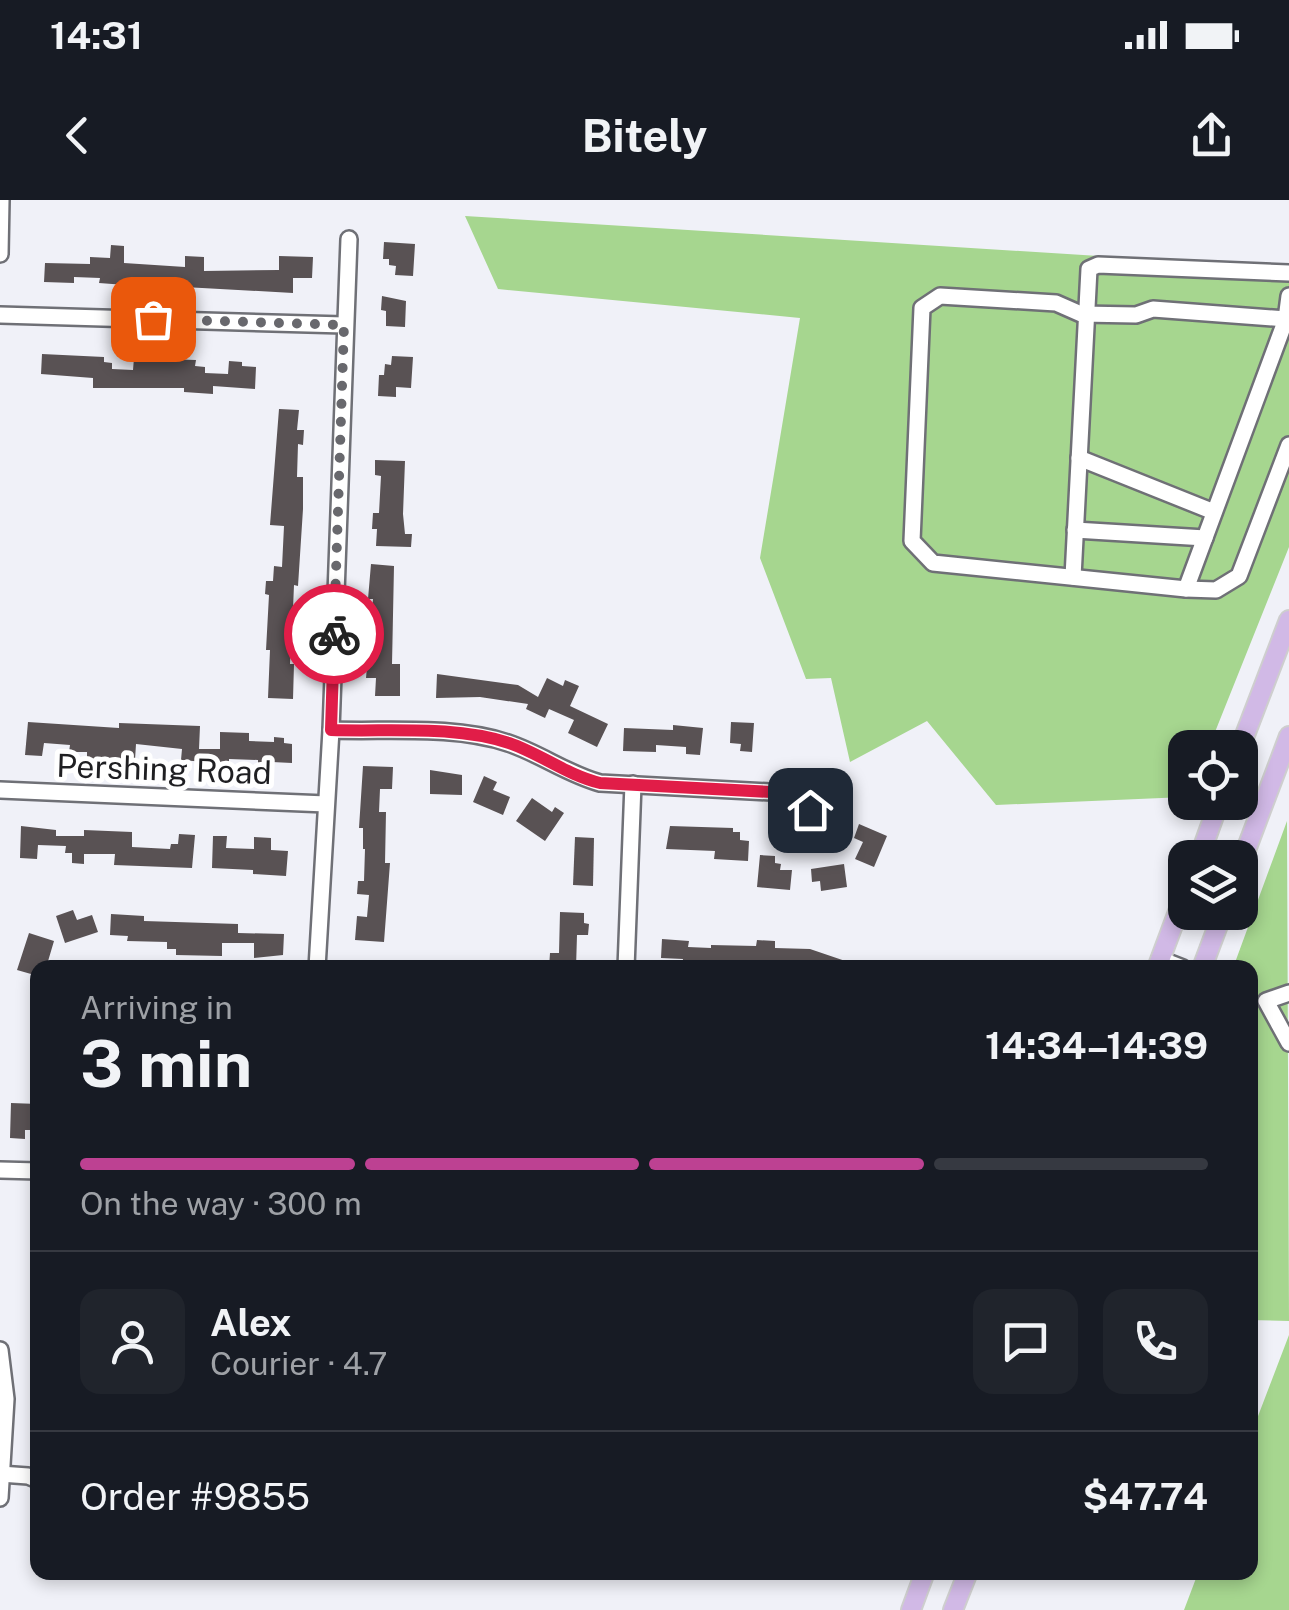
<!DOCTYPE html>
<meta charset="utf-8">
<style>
:root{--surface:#171b24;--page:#20242c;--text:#f1f3f6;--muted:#9ea1a6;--line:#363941;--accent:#bd4192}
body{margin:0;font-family:"Public Sans",sans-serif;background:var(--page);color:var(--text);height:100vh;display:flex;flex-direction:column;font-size:38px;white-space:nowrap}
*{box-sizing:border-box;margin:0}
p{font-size:32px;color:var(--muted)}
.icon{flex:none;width:55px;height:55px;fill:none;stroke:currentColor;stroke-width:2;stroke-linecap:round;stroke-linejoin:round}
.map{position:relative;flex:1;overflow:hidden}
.details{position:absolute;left:30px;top:760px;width:1228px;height:620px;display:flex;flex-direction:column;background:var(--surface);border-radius:20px;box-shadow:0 5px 15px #0003}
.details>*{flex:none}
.controls{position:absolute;left:1168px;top:530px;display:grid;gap:20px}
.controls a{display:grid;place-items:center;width:90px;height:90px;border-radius:20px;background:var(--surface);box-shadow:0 5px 15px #0003;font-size:50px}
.pin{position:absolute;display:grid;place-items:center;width:85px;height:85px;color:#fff;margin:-42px;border-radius:20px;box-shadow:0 5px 15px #0006}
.courier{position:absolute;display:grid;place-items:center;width:100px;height:100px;margin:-50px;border:8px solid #e11d48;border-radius:50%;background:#fff;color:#222;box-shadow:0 2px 12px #0007}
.overview em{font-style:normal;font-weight:700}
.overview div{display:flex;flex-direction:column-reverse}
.overview{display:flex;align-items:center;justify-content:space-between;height:170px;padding:0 50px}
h1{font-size:65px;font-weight:700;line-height:75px}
.bar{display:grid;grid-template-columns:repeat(4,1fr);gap:15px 10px;align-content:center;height:120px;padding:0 50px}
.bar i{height:12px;border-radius:8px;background:var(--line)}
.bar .on{background:var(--accent)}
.bar p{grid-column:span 4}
.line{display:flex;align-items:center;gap:25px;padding:0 50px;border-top:2px solid var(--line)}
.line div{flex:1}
.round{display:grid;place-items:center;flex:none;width:105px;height:105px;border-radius:20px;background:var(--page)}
.status{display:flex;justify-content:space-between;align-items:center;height:70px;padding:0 50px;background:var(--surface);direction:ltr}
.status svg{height:28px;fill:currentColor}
header{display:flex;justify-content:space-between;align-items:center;height:130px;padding:0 50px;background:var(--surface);font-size:45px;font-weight:700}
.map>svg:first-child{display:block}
.green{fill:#a6d68f}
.building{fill:#595254}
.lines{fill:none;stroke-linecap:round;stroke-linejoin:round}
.minor-casing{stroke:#6f7076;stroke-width:20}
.major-casing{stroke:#cecece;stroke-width:22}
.minor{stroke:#fff;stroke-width:15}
.major{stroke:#d1b9e6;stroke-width:18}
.done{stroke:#68686d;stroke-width:10;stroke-dasharray:0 18}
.route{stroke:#e11d48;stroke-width:12}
.labels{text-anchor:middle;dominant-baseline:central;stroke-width:10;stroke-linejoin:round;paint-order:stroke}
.street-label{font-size:32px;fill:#1f1f22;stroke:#fff}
</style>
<div class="status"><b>14:31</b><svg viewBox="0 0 49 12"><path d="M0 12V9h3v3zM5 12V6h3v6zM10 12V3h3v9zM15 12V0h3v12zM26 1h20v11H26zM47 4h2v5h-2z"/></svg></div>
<header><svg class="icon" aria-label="back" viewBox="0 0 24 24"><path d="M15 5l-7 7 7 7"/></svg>Bitely<svg class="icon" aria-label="share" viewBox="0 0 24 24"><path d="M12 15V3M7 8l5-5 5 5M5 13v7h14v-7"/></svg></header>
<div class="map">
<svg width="1289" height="1410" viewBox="0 0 1289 1410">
<rect width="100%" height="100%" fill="#f0f1f8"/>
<g class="green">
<polygon points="465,16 1289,68 1289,347 1209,547 1185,548 1185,597 996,605 927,521 850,562 831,478 806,479 760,358 800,118 498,89"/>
<polygon points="1287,621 1289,1121 1250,1120 1250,768 1233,768"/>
<polygon points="1289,1135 1289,1410 1184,1410 1198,1373 1250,1372 1250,1237"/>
</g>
<g class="building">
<polygon points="384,42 415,44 413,76 395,75 396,66 389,65 389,59 383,59"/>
<polygon points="111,45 124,46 124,63 185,67 185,56 204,57 204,71 279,70 279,56 313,57 312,78 293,78 293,93 184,87 184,83 152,80 152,87 99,83 100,78 74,77 74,83 44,82 45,63 90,64 90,57 110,58"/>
<polygon points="382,96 406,101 405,127 386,126 386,111 381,110"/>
<polygon points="42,154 104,157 104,162 112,163 112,169 133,170 134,158 196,160 195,166 205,167 205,173 228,174 229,161 242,162 242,166 256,167 255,189 213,186 213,194 184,192 184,188 93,188 93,178 41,174"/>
<polygon points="392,156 413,157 411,188 396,187 396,197 378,196 379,175 384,175 385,164 391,165"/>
<polygon points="279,209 299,210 297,230 304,230 303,245 298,244 297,277 303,277 303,309 298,386 294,385 293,409 297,409 296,439 291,439 290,464 294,464 293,499 268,498 270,450 266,450 269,395 265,394 266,381 273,381 274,366 282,367 284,326 270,325"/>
<polygon points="375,260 405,261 403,314 405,334 412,334 411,347 376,346 377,329 372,329 373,313 379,313 381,276 375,275"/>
<polygon points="371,364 394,366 392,464 400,464 400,496 375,496 376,478 366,478 373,399 368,399"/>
<polygon points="437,474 518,485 538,497 547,478 563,486 565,480 579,486 570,506 608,524 597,547 568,533 574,520 549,509 545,518 526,509 528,504 480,497 436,498"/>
<polygon points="28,522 119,528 119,523 200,526 199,549 220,549 220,532 249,533 249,541 274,542 274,537 284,538 284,543 292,544 292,563 272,562 272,567 258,566 258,560 229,559 229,564 181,560 182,549 136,544 135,560 87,559 87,552 69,552 70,545 44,543 42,556 25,555"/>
<polygon points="731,522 754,523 752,552 740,551 741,544 730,543"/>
<polygon points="673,525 703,528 700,555 686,554 686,547 656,545 656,552 623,551 624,528 673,530"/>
<polygon points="363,566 393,567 392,589 380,589 379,612 386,612 385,663 390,663 384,742 355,740 357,716 367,717 369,695 357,694 358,681 364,681 365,649 363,649 363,628 359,628"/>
<polygon points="430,570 462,575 462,595 430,594"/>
<polygon points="484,576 497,582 493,590 510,597 503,615 473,602"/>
<polygon points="532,598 552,612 555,607 564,613 545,641 516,621"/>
<polygon points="859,624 887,636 874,667 855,659 863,642 854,638"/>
<polygon points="21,626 56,630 56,636 84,636 84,630 132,632 132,647 170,649 171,644 178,644 179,634 195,635 192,668 114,665 115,654 84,654 84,664 72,663 72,653 65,653 66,646 38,645 37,659 20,658"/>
<polygon points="670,626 733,628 733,632 740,632 740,640 749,641 748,661 714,659 715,651 666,649"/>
<polygon points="213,636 227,636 226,648 254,649 254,637 271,638 271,650 288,651 286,676 253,674 253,670 212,668"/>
<polygon points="575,637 594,638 593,686 573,685"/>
<polygon points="760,655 775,656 775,663 781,664 780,670 792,670 790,690 757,687"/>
<polygon points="844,664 847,687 821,691 820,681 812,682 811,669"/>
<polygon points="73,710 77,720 92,715 98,732 65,743 56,716"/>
<polygon points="560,712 584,713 584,723 589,724 588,735 577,735 576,768 549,768 550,753 559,753"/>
<polygon points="111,714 144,716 144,721 238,724 238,733 284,734 283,755 254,758 254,743 222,743 222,756 176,755 176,749 167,749 167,742 127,741 128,736 110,735"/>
<polygon points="29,733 54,741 46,768 38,768 38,776 17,770"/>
<polygon points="662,739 689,741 688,747 711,748 711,745 756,746 757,740 775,741 775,748 810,749 860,766 711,768 682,765 683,759 661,758"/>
<polygon points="11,903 38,904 38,930 25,930 25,939 10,938"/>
</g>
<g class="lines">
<defs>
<g id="minor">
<polyline points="0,54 1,0"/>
<polyline points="1289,96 1286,119 1186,389 933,363 912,341 922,108 940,96 1056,103 1081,114 1136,115 1153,109 1286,119 1289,119"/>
<polyline points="0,115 344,125"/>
<polyline points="1079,258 1214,312"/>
<polyline points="1075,330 1205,338"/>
<polyline points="1073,377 1089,69 1098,65 1289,73"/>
<polyline points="1186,389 1216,390 1239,376 1289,245"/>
<path d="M331,530C388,532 453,525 508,543C541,554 567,574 600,583L789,593L810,610"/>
<polyline points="0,590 326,604"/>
<polyline points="1160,759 1183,768"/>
<polyline points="317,768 331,530 349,39"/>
<polyline points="626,768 633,584"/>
<polyline points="1289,793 1266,801 1289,843"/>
<polyline points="0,970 38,971"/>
<polyline points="0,1150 6,1199 0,1298"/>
<polyline points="0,1274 28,1276 38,1280"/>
</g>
<g id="major">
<polyline points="1240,548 1289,420"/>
<polyline points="1199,658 1219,602"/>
<polyline points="1240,666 1289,536"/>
<polyline points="1157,768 1185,693"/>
<polyline points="1202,768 1223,712"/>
<polyline points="911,1410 925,1372"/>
<polyline points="953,1410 968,1372"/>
</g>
</defs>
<use href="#minor" class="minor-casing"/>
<use href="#major" class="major-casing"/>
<use href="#minor" class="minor"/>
<use href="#major" class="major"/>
</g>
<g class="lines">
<polyline class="done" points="153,119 344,125 334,434"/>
<path class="route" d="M334,434L331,530C389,532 453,525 509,543C541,554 567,575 600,583L790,593L810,610"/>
</g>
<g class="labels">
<g class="street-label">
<text transform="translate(164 569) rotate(2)">Pershing Road</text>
</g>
</g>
</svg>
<div class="controls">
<a><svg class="icon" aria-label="locate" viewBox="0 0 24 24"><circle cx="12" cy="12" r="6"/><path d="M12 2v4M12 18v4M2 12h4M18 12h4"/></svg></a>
<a><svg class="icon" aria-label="layers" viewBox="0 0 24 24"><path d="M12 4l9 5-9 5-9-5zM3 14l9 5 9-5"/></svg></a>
</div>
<div class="pin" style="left:153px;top:119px;background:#ea580c"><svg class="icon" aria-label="bag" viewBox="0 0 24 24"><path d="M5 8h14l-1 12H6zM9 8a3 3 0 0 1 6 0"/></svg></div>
<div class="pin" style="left:810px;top:610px;background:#1f2937"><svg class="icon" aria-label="home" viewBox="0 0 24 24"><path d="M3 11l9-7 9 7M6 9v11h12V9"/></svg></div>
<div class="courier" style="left:334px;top:434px"><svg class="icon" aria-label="bike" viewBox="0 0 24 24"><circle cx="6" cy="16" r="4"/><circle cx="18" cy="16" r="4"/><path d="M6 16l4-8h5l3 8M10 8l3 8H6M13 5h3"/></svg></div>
<section class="details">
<div class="overview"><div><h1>3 min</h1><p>Arriving in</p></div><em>14:34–14:39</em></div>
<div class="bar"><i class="on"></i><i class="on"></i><i class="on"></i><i></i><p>On the way · 300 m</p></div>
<div class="line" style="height:180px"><a class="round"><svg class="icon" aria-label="person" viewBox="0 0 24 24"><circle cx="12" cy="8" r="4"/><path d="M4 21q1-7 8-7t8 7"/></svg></a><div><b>Alex</b><p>Courier · 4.7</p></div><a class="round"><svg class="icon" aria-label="chat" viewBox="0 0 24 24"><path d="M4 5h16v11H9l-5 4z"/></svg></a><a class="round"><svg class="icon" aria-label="phone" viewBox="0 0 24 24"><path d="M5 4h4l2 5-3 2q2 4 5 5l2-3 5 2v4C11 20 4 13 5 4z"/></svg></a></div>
<div class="line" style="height:130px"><div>Order #9855</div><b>$47.74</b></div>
</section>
</div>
